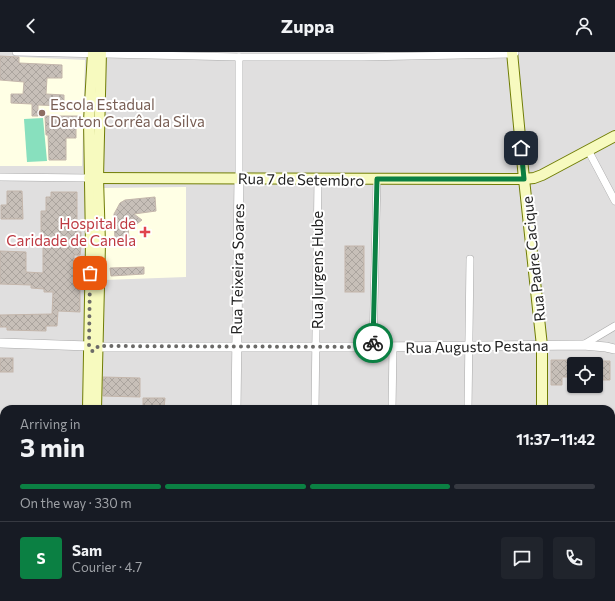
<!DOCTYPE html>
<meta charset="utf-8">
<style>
:root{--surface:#171b24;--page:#20242c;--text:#f1f3f6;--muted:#9ea1a6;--line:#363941;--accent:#0b8043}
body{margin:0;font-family:Commissioner,sans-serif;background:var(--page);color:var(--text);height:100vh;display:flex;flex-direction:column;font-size:15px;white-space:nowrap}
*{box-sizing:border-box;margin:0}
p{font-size:13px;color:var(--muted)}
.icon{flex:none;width:22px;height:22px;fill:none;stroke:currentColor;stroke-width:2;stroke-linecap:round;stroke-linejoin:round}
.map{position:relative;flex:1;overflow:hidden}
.drawer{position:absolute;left:0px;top:353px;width:615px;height:196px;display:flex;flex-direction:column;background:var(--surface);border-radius:12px 12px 0 0;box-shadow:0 1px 3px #0004}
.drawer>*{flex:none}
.fabs{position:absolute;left:567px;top:305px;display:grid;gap:8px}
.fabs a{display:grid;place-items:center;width:36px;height:36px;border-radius:4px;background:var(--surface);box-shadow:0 1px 3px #0004;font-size:20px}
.pin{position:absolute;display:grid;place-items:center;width:34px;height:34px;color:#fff;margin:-17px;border-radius:8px;box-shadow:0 2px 6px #0006}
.courier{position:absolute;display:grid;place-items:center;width:40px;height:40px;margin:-20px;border:3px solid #0b8043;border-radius:50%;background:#fff;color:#222;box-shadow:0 1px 5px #0007}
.summary em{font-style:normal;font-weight:700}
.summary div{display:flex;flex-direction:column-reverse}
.summary{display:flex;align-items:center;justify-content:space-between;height:68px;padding:0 20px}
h1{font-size:26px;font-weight:700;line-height:30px}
.bar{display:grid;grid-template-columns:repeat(4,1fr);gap:6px 4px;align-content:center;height:48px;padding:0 20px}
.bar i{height:5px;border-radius:3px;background:var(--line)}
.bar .selected{background:var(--accent)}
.bar p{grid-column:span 4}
.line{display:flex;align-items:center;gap:10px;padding:0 20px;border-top:1px solid var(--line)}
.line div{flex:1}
.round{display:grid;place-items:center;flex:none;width:42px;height:42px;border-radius:4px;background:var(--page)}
header{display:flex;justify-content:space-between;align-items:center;height:52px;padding:0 20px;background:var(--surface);font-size:18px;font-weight:700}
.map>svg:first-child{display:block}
.residential{fill:#e0dfdf;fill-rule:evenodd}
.education{fill:#ffffe5}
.park{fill:url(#park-dots)}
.pitch{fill:#88e0be}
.building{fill:url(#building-cross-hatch);stroke:#c4b6ab}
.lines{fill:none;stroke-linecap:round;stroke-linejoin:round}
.minor-casing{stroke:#a9a9a9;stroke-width:8}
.tertiary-casing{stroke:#a9a9a9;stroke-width:10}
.secondary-casing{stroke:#707d05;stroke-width:12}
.minor{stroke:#fff;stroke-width:7}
.tertiary{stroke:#fff;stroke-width:9}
.secondary{stroke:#f7fabf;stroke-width:10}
.done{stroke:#6b6a68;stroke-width:4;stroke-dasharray:0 7.2}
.route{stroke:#0b8043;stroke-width:5}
.education-dot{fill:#8d6e63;stroke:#fff;stroke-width:1.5}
.health-dot{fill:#e0444e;stroke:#fff;stroke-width:1.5}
.labels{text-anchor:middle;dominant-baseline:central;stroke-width:4;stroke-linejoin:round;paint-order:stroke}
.education-label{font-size:15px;fill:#785e54;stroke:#fff;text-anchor:start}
.street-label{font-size:15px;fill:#222;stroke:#fff}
.health-label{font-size:15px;fill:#be3a42;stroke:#fff;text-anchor:end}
</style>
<header><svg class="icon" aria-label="back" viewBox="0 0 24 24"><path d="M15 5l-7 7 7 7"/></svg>Zuppa<svg class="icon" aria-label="person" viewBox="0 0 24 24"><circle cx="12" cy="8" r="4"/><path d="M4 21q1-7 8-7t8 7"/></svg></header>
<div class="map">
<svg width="615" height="549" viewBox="0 0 615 549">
<defs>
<pattern id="park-dots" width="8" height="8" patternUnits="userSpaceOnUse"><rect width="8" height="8" fill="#c8facc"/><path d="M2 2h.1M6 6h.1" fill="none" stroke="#acd6af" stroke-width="1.8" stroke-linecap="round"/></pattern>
<pattern id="building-cross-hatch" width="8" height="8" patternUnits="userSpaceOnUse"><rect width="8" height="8" fill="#c7bfb8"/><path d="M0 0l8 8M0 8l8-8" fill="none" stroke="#aba49e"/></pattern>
</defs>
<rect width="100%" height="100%" fill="#f2efe9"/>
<path class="residential" d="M0,0H615V549H0ZM574,312H596V334H574ZM4,357H611V545H4Z"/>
<g class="education">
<polygon points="0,4 85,8 82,114 0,114"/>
<polygon points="186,135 186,225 104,228 104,136"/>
<rect x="100" y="545" width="120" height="4"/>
</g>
<g class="park">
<polygon points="0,490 4,490 4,545 78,545 78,549 0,549"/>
<polygon points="611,540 615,541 615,549 546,549 546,545 611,545"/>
</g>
<g class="pitch">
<polygon points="43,66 47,109 27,110 24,67"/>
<rect x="148" y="545" width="47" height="4"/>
</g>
<g class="building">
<polygon points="0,4 19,5 19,11 62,13 62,26 47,26 46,42 64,43 64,54 38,53 38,64 32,64 32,52 11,51 11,42 23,42 24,30 0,28"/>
<polygon points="45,64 78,64 78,71 76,71 76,86 66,86 66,108 49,108 48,83 46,83"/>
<polygon points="7,139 22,139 23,167 1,167 1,153 7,153"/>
<polygon points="51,140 77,140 77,180 81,180 81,195 80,203 74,203 74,225 76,225 76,228 80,228 80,260 58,259 57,274 46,274 46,279 7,278 7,275 0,275 0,263 52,262 53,240 44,240 44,237 31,236 31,233 0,232 0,199 26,200 26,220 43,221 43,195 41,195 41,159 46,159 46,145 51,145"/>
<polygon points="155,145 156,159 134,162 142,168 134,174 128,169 129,189 115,189 114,162 120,151 125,148"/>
<rect x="345" y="194" width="19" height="46"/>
<polygon points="144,215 144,222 111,224 110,216"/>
<rect x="0" y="306" width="13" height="14"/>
<polygon points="551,308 572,308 571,325 562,325 562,333 551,333"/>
<polygon points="599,309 610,309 610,328 603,328 603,324 599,324"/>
<polygon points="103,325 140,326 140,345 103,344"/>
<polygon points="143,346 165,346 164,357 143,357"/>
</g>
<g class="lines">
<defs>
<g id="minor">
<polyline points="16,0 239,5 362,5 513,2 515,1"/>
<polyline points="588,98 615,149"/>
<polyline points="0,125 89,126"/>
<polyline points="239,126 239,5"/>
<polyline points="583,293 615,274"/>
<polyline points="373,295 377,127"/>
<polyline points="315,357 318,127"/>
<polyline points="392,357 393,295"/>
<polyline points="468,357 470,207"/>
<polyline points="613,533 615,440"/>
<polyline points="388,545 388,549"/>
<polyline points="312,549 312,545"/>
</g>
<g id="tertiary">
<polyline points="0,291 89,294"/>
<polyline points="98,295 373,295 583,293 606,295 615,297"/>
<polyline points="236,357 239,126"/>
<polyline points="0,481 4,481"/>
<polyline points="611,532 615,533"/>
<polyline points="233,549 233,545"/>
<polyline points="464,549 464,545"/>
</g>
<g id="secondary">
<polyline points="512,0 524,127 542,294 542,357"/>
<polyline points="89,126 524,127 534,126 542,123 615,84"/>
<polyline points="88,357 91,192 89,69 93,0"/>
<polyline points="96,357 100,192 98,126 101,0"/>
<polyline points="85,549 85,545"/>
<polyline points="540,549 540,545"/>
</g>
</defs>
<use href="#minor" class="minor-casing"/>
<use href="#tertiary" class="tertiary-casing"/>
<use href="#secondary" class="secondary-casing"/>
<use href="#minor" class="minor"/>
<use href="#tertiary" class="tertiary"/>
<use href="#secondary" class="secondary"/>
</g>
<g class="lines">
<polyline class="done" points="90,221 89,294 92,299 96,298 98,294 373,295 373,291"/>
<polyline class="route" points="373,291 377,127 524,127 521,96"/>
</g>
<circle class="education-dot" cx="42" cy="61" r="4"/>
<path class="health-dot" d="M143 174h4v4h4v4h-4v4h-4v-4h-4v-4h4z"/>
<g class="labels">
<g class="education-label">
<text x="50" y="52">Escola Estadual<tspan x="50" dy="17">Danton Corrêa da Silva</tspan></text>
</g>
<g class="street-label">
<text transform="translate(301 127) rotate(1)">Rua 7 de Setembro</text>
<text transform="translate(533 207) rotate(-96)">Rua Padre Cacique</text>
<text transform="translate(237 217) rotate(-89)">Rua Teixeira Soares</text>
<text transform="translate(317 218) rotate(-90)">Rua Jurgens Hube</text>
<text transform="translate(477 294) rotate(-1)">Rua Augusto Pestana</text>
</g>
<g class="health-label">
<text x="136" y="171">Hospital de<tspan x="136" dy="17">Caridade de Canela</tspan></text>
</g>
</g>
</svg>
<div class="fabs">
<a><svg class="icon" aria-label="locate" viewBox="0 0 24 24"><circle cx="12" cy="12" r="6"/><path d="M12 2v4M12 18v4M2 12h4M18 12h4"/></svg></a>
</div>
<div class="pin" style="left:90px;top:221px;background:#ea580c"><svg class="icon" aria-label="bag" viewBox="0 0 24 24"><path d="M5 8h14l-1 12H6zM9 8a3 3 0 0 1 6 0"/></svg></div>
<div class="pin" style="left:521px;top:96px;background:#1f2937"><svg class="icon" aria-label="home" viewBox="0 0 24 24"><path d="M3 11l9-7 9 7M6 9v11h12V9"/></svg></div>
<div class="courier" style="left:373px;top:291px"><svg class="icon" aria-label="bike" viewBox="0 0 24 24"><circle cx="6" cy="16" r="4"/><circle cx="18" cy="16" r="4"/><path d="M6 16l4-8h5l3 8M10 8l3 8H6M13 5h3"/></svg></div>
<section class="drawer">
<div class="summary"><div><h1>3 min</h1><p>Arriving in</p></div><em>11:37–11:42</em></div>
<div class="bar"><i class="selected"></i><i class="selected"></i><i class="selected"></i><i></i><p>On the way · 330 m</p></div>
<div class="line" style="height:72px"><b class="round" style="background:var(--accent);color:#fff">S</b><div><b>Sam</b><p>Courier · 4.7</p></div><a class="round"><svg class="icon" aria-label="chat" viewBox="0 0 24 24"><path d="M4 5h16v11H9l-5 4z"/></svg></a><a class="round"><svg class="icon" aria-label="phone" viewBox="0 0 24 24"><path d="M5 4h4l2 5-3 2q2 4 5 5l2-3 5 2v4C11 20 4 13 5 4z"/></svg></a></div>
</section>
</div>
